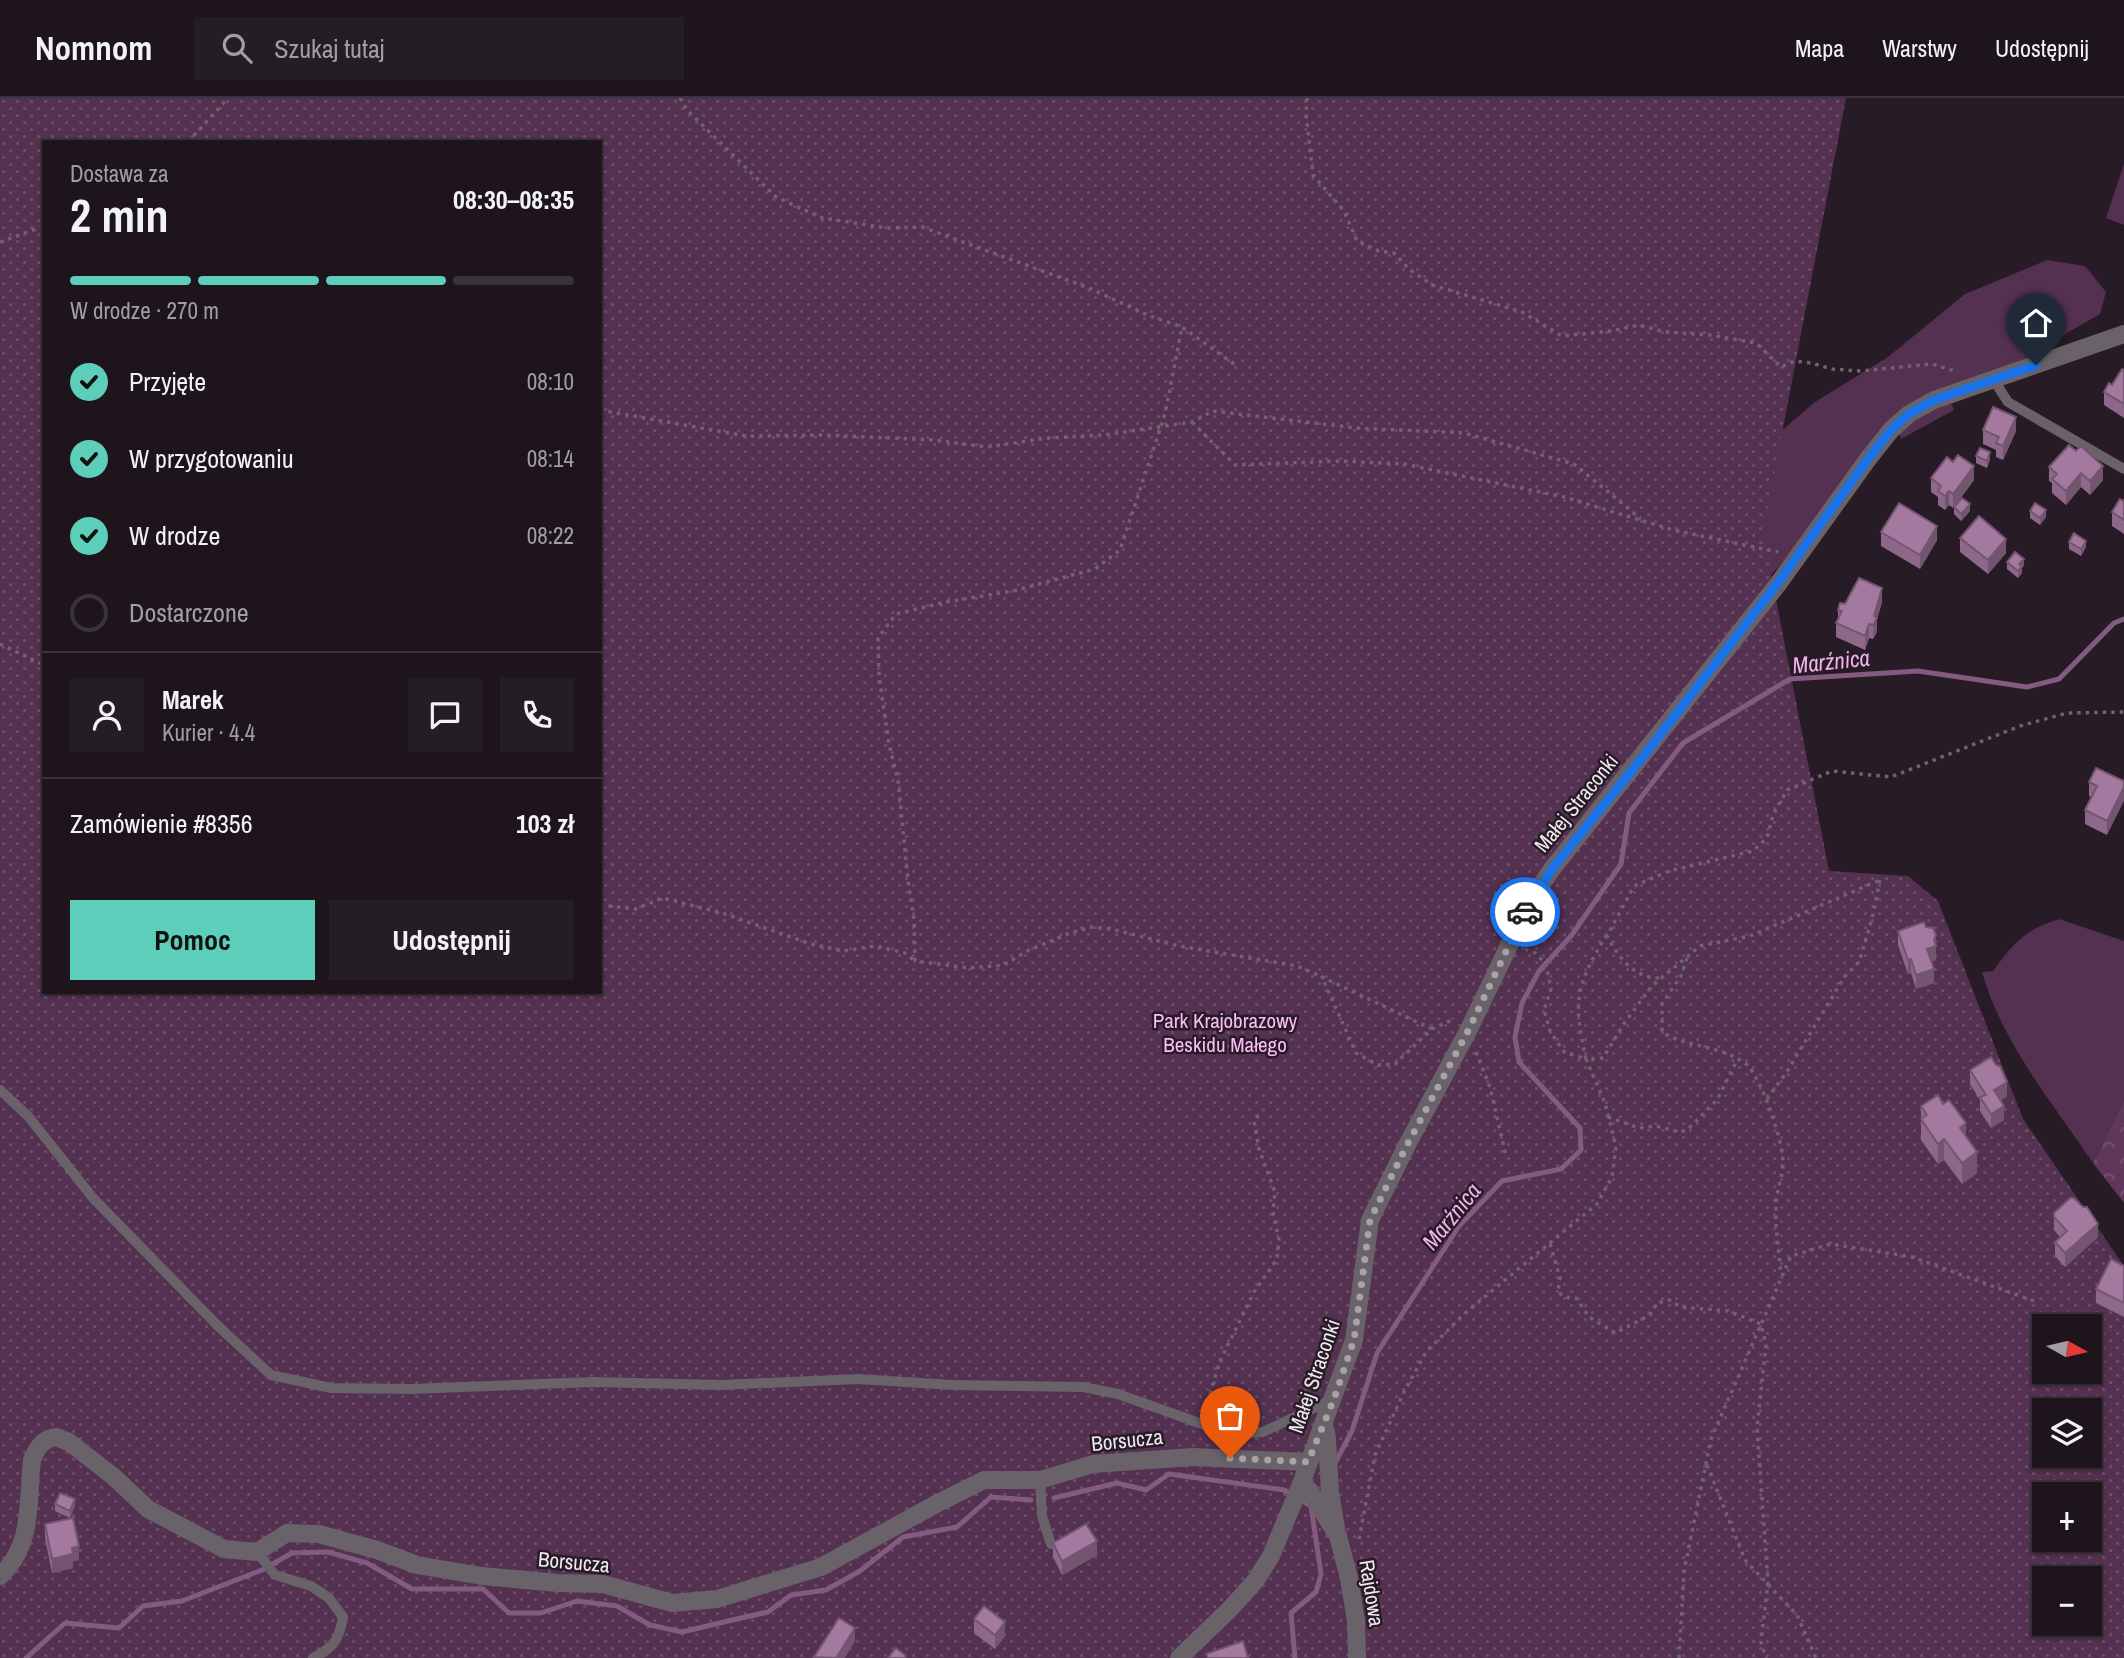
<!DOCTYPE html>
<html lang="pl">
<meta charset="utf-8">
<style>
:root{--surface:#1d141c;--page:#251d25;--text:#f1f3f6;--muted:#a09ea3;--line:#3b333b;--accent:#5dceb9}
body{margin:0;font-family:"Archivo Narrow",sans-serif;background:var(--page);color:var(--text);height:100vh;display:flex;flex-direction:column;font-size:26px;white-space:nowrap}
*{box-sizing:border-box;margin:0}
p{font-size:23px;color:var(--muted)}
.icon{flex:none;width:38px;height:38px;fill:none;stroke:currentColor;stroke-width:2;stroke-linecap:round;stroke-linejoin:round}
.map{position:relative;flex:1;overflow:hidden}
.side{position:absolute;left:42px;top:42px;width:560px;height:854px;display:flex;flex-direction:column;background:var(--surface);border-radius:0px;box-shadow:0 2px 5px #0004,0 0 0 2px var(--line)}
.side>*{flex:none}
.needle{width:46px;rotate:98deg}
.controls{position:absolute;left:2032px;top:1216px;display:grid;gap:14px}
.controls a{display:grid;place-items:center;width:70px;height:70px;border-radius:0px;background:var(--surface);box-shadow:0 2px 5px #0004,0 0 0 2px var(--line);font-size:35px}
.pin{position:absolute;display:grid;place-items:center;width:60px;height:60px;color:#fff;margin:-72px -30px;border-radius:50% 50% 50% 0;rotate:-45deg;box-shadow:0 0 7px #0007}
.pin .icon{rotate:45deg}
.courier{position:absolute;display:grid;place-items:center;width:70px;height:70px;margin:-35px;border:5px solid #1a73e8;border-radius:50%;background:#fff;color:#222;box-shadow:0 2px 9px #0007}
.overview em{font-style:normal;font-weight:700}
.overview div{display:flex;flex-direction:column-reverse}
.overview{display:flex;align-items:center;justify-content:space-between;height:119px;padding:0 28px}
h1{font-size:46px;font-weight:700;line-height:52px}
.bar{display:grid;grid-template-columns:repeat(4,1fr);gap:10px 7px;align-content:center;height:84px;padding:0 28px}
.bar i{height:9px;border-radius:5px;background:var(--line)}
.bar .on{background:var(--accent)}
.bar p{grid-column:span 4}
.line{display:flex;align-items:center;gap:18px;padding:0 28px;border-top:2px solid var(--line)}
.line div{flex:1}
.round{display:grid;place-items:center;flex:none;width:74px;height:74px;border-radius:0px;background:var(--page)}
ol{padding:0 28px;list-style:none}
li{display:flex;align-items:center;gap:21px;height:77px}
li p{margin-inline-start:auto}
li .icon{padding:7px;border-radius:50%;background:var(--accent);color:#111;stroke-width:4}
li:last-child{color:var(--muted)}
li i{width:38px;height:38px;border:4px solid var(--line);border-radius:50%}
.primary-button{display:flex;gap:14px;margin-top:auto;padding:14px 28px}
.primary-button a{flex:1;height:80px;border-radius:0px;background:var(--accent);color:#111;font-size:28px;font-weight:700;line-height:80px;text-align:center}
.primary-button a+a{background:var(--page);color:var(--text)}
header{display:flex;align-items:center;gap:42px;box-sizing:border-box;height:98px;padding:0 35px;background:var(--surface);border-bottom:2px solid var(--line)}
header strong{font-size:33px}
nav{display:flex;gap:38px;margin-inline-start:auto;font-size:24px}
.search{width:490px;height:63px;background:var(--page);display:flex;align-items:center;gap:18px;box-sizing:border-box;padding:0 24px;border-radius:0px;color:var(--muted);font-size:26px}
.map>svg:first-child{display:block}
.grass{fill:#543051}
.forest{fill:url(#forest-crowns)}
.park{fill:url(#park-dots);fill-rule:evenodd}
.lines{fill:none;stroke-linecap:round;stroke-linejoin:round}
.stream{stroke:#835a80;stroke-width:5}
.path{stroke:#6f646e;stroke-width:3.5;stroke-dasharray:3.5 5;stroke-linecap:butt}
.lane{stroke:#696268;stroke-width:10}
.street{stroke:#696268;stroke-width:18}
.wall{fill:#8d688a}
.shaded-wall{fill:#735570}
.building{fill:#a479a0;stroke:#735570;stroke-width:2}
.done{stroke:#aaa1a9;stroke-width:7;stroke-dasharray:0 12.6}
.route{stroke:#1a73e8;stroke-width:9}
.labels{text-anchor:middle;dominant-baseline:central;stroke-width:5;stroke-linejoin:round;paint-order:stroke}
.street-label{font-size:21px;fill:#f1e9f0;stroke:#271b26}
.park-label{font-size:21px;fill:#fdbbf7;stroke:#271b26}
.water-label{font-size:23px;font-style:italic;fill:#f2b2ed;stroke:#271b26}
</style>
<header>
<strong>Nomnom</strong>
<div class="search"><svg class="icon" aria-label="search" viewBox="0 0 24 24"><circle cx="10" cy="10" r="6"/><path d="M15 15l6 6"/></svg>Szukaj tutaj</div>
<nav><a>Mapa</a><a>Warstwy</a><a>Udostępnij</a></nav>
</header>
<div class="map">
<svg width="2124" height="1560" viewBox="0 0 2124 1560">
<defs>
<pattern id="forest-crowns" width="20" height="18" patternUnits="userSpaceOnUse" patternTransform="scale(1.75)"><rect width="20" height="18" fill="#5e375b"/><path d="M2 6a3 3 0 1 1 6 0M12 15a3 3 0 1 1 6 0" fill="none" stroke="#765473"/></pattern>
<pattern id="park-dots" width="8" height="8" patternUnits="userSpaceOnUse" patternTransform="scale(1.75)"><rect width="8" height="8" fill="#543051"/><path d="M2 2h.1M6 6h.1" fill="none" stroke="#6d4e6a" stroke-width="1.8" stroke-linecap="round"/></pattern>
</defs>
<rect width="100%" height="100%" fill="#271b26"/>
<g class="grass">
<polygon points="2124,66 2124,127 2106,120"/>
<polygon points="2047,162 2085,168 2106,194 2100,216 2046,247 2051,255 1932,296 1756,494 1710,394 1815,304 1888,259 1965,196"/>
<polygon points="1950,303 1954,312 1901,341 1899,334 1902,330"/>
<path d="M2059,821L2124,843V1002L2093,1065C2052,1004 2002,945 1982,874L1993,873C2014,844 2025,832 2059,821Z"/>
</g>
<polygon class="forest" points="2124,1002 2124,1105 2093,1065"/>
<path class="park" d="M0,0H1846L1763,435L1829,773L1908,778L1938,803L2023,1021L2124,1168V1560H0ZM44,44H600V894H44ZM2044,1228H2090V1274H2044ZM2044,1312H2090V1358H2044ZM2044,1396H2090V1442H2044ZM2044,1480H2090V1526H2044Z"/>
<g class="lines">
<g class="stream">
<polyline points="1334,1367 1352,1333 1377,1255 1459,1128 1502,1083 1561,1071 1581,1052 1580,1030 1519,964 1515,939 1522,905 1539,873 1571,838 1621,766 1629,715 1683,645 1790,581 1918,573 2027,589 2059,581 2114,525 2124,521"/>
<polyline points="1054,1400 1117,1385 1146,1392 1169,1376 1284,1392 1311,1408"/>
<polyline points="26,1560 65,1525 119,1530 143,1508 182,1503 262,1472 292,1455 328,1454 367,1465 412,1491 483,1491 509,1515 541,1515 577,1503 617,1508 650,1527 682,1534 728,1523 768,1514 791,1497 826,1492 860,1473 903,1439 957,1429 991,1399 1031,1402"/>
<polyline points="1295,1560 1291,1515 1316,1494 1321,1476 1311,1408"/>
</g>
<g class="path">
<polyline points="680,0 687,12 776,99 822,120 887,130 922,129 1089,190 1150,218 1182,229"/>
<polyline points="1307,0 1306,16 1313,77 1344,113 1357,143 1379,153 1394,155 1409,171 1432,187 1522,214 1562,238 1611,233 1639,227 1665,234 1710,237 1756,245 1781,269 1795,263 1811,265 1832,271 1860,273 1932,266 1958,274"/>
<polyline points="188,44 228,0"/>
<polyline points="0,144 44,128"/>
<polyline points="1234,266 1182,229 1165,316 1120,452 1095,471 1013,493 946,504 896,516 878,540 879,578 889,646 898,682 908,783 914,821 915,863 970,870 1004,867 1027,853 1070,835 1092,829 1111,831 1179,848 1297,868 1322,879"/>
<polyline points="600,312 746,338 824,337 933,342 987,349 1048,340 1104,337 1192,324 1213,313 1356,330 1464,335 1574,366 1641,421"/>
<polyline points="1192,324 1235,367 1340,363 1404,366 1564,399 1673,432 1778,454"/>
<polyline points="0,546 44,567"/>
<polyline points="600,807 636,811 662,800 722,815 811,846 843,853 875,848 905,855 915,863"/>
<polyline points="1525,851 1535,855 1546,866 1551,891 1544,912 1550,933 1564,954 1586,961"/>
<path d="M1687,860L1681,878L1662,906V934C1689,951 1719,946 1746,966C1761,978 1784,1046 1783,1065C1783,1079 1776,1093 1776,1107C1775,1130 1779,1153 1781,1176"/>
<path d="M1659,880C1633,880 1618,858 1607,838L1634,788L1669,773L1753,753L1767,740L1773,717L1787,692L1832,673L1891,679L2020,628L2067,615L2124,614"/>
<polyline points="1432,931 1322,879 1356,955 1378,967 1395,966 1432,931 1454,921"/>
<polyline points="1476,954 1490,989 1506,1058"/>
<path d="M1586,961C1573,904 1575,889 1606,838"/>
<polyline points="1767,1001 1786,975 1845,878 1859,864 1872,821 1880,782"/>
<polyline points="1608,1019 1639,1030 1656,1028 1679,1034 1687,1032 1717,1002 1737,962"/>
<polyline points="1550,1146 1560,1180 1558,1193 1564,1199 1576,1200 1589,1219 1615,1235 1650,1217 1657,1205 1669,1202 1681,1209 1728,1213 1761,1226 1766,1247 1757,1330 1768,1485 1761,1544 1766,1560"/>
<polyline points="1205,1312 1220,1263 1254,1194 1277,1161 1279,1142 1273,1114 1275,1094 1259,1051 1254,1023 1262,1013"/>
<polyline points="1707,1367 1745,1462 1797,1517 1816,1560"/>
<polyline points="1359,1441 1375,1357 1404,1294 1426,1254 1464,1216 1597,1106 1612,1079 1616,1049 1605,1005 1586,961 1603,960 1625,924 1652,888 1700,848 1750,838 1880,782"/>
<polyline points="1679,1560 1684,1473 1711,1341 1791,1158 1831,1146 1912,1159 2034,1203"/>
</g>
<g class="lane">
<polyline points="1993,281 2008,304 2124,371"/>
<polyline points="0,992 28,1018 93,1100 218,1228 271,1277 331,1290 411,1291 593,1284 721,1287 858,1281 952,1287 1083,1289 1118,1296 1230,1336 1263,1334 1333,1301"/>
<polyline points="1040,1382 1042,1418 1051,1446"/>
<path d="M257,1454L275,1477L311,1488L329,1500L343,1519C339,1542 334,1549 313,1560"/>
</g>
<g class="street">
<polyline points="1324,1326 1327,1340 1330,1394 1336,1430"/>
<polyline points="1301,1386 1309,1392 1338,1438 1349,1480 1356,1523 1357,1560"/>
<path d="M0,1478C34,1447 27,1404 32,1362C37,1350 42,1341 56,1339L69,1344L114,1379L148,1411L224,1451L257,1454L287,1435L319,1436L377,1452L417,1467L482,1478L558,1485L603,1486L672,1505L717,1501L821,1469L938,1405L984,1382H1040L1093,1366L1193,1359L1308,1364"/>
<polyline points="1179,1560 1230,1511 1256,1482 1271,1458 1301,1386 1354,1242 1370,1122 1407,1047 1468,933 1532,800 1552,771 1778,486 1868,361 1891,332 1909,316 1934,302 2124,236"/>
</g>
</g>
<g class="wall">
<polygon points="2124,272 2124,320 2104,307 2104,294 2112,287"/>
<polygon points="1983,332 2016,333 2003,362 1996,359 1996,352 1983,346"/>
<polygon points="2069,347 2103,382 2090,397 2081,389 2066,407 2052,395 2052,385 2049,383 2049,369"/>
<polygon points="1976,358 1990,361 1987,370 1976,365"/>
<polygon points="1931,380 1974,382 1953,410 1949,407 1945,412 1938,407 1938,399 1931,394"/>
<polygon points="2124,402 2124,436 2112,428 2112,414"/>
<polygon points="1954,409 1970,413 1961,423 1954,416"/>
<polygon points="2030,413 2046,419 2040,427 2030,420"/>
<polygon points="1881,434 1937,442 1920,471 1881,448"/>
<polygon points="1960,440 2006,455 1988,476 1960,454"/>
<polygon points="2069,444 2086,449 2081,458 2069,451"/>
<polygon points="2007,464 2024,467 2022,470 2022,475 2018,480 2007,471"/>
<polygon points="1882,504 1877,521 1877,534 1873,541 1869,540 1865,552 1836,539 1836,525 1838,520 1838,512"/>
<polygon points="2124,683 2107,737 2085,726 2085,712 2091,699 2089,698 2089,684"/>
<polygon points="1926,829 1936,846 1936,862 1931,863 1934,885 1916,891 1911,875 1908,876 1898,847 1898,833"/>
<polygon points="1970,972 2007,998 2001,1002 2004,1022 1991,1030 1980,1013 1980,1002 1970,986"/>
<polygon points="1921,1008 1966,1039 1977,1075 1962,1086 1944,1062 1938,1066 1921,1042"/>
<polygon points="2054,1115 2098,1139 2065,1169 2055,1158 2055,1144 2060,1139 2054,1132"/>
<polygon points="2124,1168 2124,1219 2096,1205 2096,1191"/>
<polygon points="55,1406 75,1408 70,1420 55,1413"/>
<polygon points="45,1426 79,1462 73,1463 73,1470 52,1475 45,1440"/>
<polygon points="1053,1445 1097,1457 1062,1477 1053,1459"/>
<polygon points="974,1521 1005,1538 995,1551 974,1535"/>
</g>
<g class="shaded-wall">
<polygon points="2016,319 2016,333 2003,362 2003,348"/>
<polygon points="1990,354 1990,361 1987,370 1987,363"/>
<polygon points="1974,368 1974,382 1953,410 1953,396"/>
<polygon points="2103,368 2103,382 2090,397 2090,383"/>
<polygon points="2081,375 2081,389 2066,407 2066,393"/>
<polygon points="1949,393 1949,407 1945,412 1945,398"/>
<polygon points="1970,406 1970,413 1961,423 1961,416"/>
<polygon points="2046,412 2046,419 2040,427 2040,420"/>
<polygon points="1937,428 1937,442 1920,471 1920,457"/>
<polygon points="2006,441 2006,455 1988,476 1988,462"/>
<polygon points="2086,443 2086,449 2081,458 2081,451"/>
<polygon points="2024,461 2024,467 2022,470 2022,475 2018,480 2019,466"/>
<polygon points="1882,490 1882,504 1877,521 1877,534 1873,541 1874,518"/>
<polygon points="1869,526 1869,540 1865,552 1865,538"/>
<polygon points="2124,689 2124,703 2107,737 2107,723"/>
<polygon points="1936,837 1936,862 1927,865 1927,851"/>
<polygon points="1911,861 1911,875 1908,876 1908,862"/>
<polygon points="1934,871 1934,885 1916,891 1916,877"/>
<polygon points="2007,984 2007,998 1994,1006 1994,992"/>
<polygon points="2004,1008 2004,1022 1991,1030 1991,1016"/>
<polygon points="1966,1025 1966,1046 1960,1030"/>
<polygon points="1944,1041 1944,1062 1938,1066 1938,1046"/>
<polygon points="1977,1054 1977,1075 1962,1086 1962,1065"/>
<polygon points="2098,1126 2098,1139 2065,1169 2065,1155"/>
<polygon points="75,1401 75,1408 70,1420 70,1413"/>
<polygon points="1097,1443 1097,1457 1062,1477 1062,1463"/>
<polygon points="79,1448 79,1462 73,1463 73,1470 52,1475 52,1461 72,1450"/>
<polygon points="1005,1524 1005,1538 995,1551 995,1537"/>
<polygon points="855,1530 855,1543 845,1560 836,1560"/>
</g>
<g class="building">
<polygon points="2122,271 2124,272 2124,306 2104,294 2109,285 2112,287"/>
<polygon points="1993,309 2016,319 2003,348 1996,345 1999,339 1983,332"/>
<polygon points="2069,347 2076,353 2081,348 2103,368 2090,383 2081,375 2066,393 2052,381 2057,376 2049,369"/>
<polygon points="1980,350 1990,354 1987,363 1976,358"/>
<polygon points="1958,357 1974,368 1953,396 1949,393 1945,398 1938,393 1941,388 1931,380 1947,359 1953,364"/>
<polygon points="1962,400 1970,406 1961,416 1954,409"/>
<polygon points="2120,401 2123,403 2124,402 2124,422 2112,414"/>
<polygon points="1899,405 1937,428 1920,457 1881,434"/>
<polygon points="2035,405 2046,412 2040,420 2030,413"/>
<polygon points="1979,418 2006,441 1988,462 1960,440"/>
<polygon points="2074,435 2086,443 2081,451 2069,444"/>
<polygon points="2015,454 2024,461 2019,466 2022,468 2018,473 2007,464"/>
<polygon points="1859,480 1882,490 1874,518 1877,520 1873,527 1869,526 1865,538 1836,525 1842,513 1838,512 1840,505 1845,506"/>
<polygon points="2096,670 2124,683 2124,689 2107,723 2085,712 2097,688 2089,684"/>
<polygon points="1924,824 1926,829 1933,830 1936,837 1934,841 1936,848 1927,851 1934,871 1916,877 1911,861 1908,862 1898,833"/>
<polygon points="1991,959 1996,967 2000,968 2007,984 1994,992 2004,1008 1991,1016 1980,999 1986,997 1970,972"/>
<polygon points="1938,997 1943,1006 1949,1002 1966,1025 1960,1030 1977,1054 1962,1065 1944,1041 1938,1046 1921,1021 1927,1017 1921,1008"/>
<polygon points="2070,1100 2074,1100 2083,1109 2087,1109 2098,1126 2065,1155 2055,1144 2067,1133 2054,1119 2054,1115"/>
<polygon points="2111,1161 2124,1168 2124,1205 2096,1191"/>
<polygon points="60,1395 75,1401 70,1413 55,1406"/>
<polygon points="73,1420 79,1448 72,1450 73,1456 52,1461 45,1426"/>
<polygon points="1086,1426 1097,1443 1062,1463 1053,1445"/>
<polygon points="984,1508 1005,1524 995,1537 974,1521"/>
<polygon points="839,1520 855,1530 836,1560 814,1559"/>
<polygon points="1243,1543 1248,1560 1208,1560 1206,1556"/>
<polygon points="896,1550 906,1558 904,1560 888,1560"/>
</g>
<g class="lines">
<polyline class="done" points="1230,1360 1308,1364 1334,1301 1354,1242 1370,1122 1407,1047 1468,933 1525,814"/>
<polyline class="route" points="1525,814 1552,771 1646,655 1777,486 1868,361 1891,332 1909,316 1934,302 2036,267"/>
</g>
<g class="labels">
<g class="street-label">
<text transform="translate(1576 705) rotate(-51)">Małej Straconki</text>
<text transform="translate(1314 1278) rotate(-71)">Małej Straconki</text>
<text transform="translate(1127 1342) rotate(-6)">Borsucza</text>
<text transform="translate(574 1464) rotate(5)">Borsucza</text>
<text transform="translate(1372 1495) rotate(81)">Rajdowa</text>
</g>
<g class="park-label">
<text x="1225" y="922">Park Krajobrazowy<tspan x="1225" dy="24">Beskidu Małego</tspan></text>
</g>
<g class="water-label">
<text transform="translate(1831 563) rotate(-6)">Marźnica</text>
<text transform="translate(1451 1118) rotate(-51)">Marźnica</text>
</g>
</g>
</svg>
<div class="controls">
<a><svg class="needle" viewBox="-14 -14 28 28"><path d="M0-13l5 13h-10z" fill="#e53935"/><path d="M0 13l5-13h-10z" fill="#a09ea3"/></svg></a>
<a><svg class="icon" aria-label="layers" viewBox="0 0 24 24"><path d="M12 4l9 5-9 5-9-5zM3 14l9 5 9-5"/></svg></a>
<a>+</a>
<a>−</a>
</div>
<div class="pin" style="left:1230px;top:1360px;background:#ea580c"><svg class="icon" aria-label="bag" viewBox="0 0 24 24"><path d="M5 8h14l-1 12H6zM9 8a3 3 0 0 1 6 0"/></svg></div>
<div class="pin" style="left:2036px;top:267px;background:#1f2937"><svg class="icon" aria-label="home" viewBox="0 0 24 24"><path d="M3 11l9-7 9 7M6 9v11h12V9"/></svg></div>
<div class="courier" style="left:1525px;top:814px"><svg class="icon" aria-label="car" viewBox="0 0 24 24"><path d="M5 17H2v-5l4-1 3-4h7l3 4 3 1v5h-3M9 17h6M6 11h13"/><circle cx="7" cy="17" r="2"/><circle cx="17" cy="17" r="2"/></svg></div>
<section class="side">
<div class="overview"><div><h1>2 min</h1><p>Dostawa za</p></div><em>08:30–08:35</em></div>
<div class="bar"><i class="on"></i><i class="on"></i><i class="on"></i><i></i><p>W drodze · 270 m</p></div>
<ol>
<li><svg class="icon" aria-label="check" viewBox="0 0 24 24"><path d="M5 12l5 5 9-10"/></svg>Przyjęte<p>08:10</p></li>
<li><svg class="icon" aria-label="check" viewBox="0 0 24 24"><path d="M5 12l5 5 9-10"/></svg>W przygotowaniu<p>08:14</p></li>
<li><svg class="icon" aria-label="check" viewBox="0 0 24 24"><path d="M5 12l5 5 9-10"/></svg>W drodze<p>08:22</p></li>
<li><i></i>Dostarczone</li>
</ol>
<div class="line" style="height:126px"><a class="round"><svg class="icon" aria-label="person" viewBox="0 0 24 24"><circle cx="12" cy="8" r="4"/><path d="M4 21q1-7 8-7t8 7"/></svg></a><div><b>Marek</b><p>Kurier · 4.4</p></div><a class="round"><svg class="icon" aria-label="chat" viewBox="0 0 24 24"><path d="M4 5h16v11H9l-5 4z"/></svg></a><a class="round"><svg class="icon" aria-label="phone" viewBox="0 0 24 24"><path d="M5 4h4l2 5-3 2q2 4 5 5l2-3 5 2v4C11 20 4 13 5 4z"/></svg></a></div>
<div class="line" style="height:91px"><div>Zamówienie #8356</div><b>103 zł</b></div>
<div class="primary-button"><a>Pomoc</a><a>Udostępnij</a></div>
</section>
</div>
